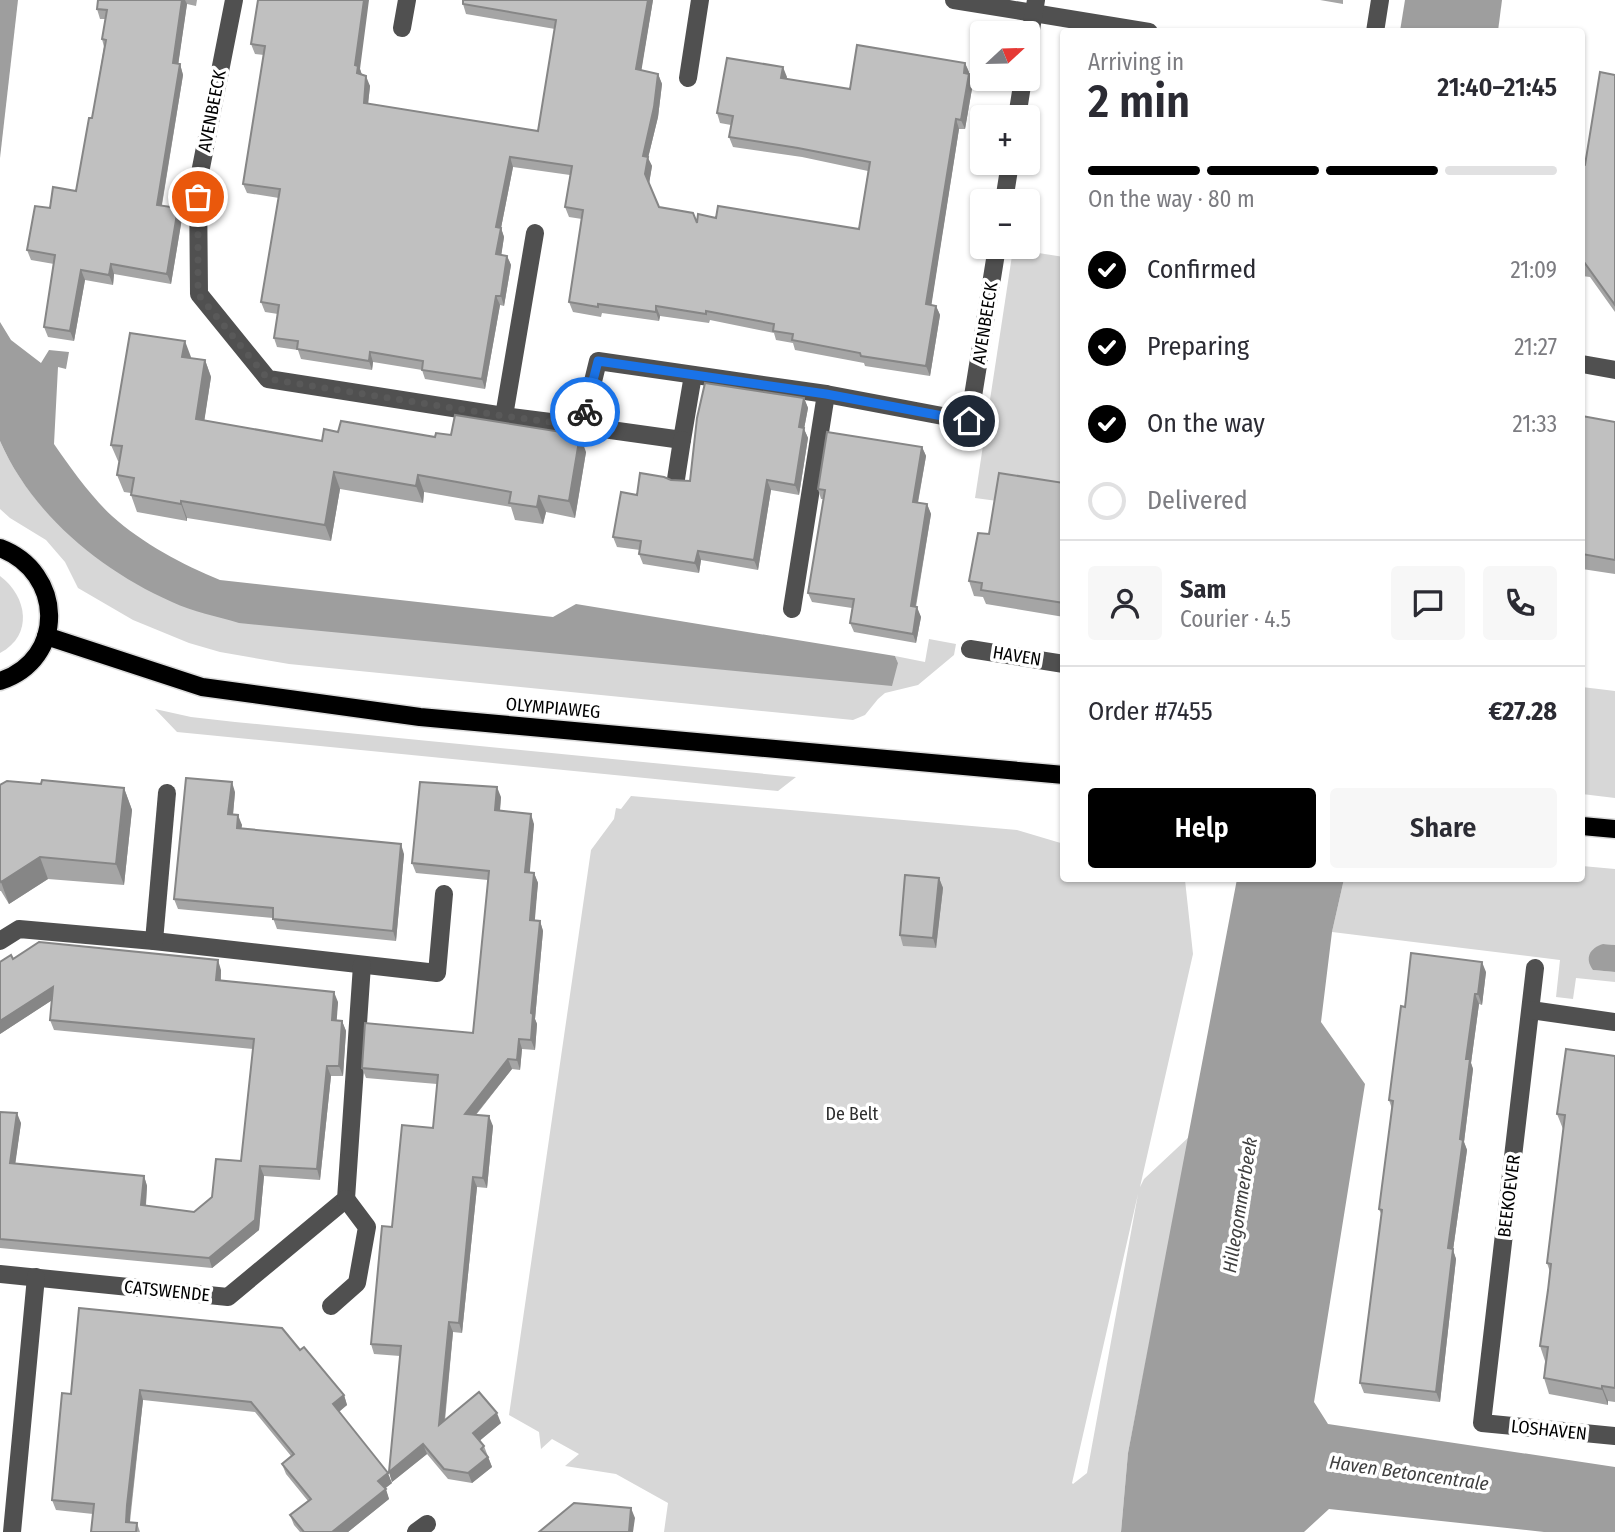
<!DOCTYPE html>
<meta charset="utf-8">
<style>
:root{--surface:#fff;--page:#f7f7f7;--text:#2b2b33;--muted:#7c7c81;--line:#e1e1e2;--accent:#000}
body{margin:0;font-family:"Fira Sans Condensed",sans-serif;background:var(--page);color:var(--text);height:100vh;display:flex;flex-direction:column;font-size:26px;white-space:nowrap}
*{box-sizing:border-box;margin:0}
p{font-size:23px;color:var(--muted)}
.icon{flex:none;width:38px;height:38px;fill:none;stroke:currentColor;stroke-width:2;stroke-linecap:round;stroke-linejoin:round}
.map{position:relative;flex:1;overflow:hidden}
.side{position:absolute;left:1060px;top:28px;width:525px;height:854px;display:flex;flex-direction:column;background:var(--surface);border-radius:7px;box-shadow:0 2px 5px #0004}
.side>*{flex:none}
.needle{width:46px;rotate:68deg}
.buttons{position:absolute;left:970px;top:21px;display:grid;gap:14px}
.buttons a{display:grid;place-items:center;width:70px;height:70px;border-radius:7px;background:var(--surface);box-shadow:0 2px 5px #0004;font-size:35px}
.pin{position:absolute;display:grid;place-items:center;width:60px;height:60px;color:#fff;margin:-30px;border:4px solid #fff;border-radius:50%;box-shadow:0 2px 7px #0007}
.courier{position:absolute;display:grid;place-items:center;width:70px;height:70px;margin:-35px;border:5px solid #1a73e8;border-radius:50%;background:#fff;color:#222;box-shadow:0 2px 9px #0007}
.headline em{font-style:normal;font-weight:600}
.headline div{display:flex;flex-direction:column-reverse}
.headline{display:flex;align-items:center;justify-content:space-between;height:119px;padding:0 28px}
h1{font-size:46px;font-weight:600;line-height:52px}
.bar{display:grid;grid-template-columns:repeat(4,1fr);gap:10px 7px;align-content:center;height:84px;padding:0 28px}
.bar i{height:9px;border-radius:5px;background:var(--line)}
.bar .on{background:var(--accent)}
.bar p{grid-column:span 4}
.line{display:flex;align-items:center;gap:18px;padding:0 28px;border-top:2px solid var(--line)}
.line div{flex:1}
.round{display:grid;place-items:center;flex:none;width:74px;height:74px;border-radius:7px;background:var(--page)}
ol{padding:0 28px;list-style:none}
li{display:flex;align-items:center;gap:21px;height:77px}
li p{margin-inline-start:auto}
li .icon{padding:7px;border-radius:50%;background:var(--accent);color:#fff;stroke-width:4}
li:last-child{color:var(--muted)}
li i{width:38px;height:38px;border:4px solid var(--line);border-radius:50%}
.button{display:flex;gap:14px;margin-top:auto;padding:14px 28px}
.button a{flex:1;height:80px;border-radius:7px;background:var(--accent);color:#fff;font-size:28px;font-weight:600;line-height:80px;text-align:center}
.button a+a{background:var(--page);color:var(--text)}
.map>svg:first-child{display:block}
.green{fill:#d7d7d7;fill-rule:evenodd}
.water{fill:#9e9e9e}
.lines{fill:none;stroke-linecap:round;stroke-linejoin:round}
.major-casing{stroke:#dbdbdb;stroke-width:21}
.minor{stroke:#505050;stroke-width:18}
.major{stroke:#000;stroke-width:18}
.wall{fill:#a5a5a5}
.shaded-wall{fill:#868686}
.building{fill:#c0c0c0;stroke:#868686;stroke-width:2}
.done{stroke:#595959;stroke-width:7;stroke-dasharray:0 12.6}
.route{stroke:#1a73e8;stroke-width:9}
.labels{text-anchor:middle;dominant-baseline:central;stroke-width:7;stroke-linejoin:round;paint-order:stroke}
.street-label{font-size:18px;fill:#000;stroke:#fff}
.park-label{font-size:18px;fill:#2e2e2e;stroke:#fff}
.water-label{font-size:19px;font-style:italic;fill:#3f3f3f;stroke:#fff}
</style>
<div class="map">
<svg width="1615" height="1532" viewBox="0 0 1615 1532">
<rect width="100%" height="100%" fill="#fff"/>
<g class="green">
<polygon points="1013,249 1064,257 1064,510 975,498"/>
<path d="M0,441C29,507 83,551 144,587L898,663L895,656L925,662L929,639L956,644L954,655L918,685L885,693L878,699L865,715L853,720L289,664L220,652L189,643L133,620L78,588L65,562L46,540L10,518L0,509Z"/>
<path d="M0,576C27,596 34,635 0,653Z"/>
<polygon points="1582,687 1615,691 1615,798 1582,794"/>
<polygon points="155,709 191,717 235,722 796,777 778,791 177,732"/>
<path d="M631,796L1017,830L1064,844V878L1185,880L1193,954L1140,1187L1144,1179L1190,1136L1128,1453L1121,1532H664L668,1503L616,1474L565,1466L579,1454L552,1439L541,1449L539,1432L509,1415L591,850L614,819L616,808L621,809ZM1138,1194L1087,1473L1073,1484L1072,1483Z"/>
<polygon points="1582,866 1615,869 1615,945 1603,944 1593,970 1615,972 1615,982 1576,978 1573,999 1556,997 1560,960 1332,932 1344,879 1582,878"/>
</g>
<g class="water">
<polygon points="0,0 18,0 0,158"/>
<polygon points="1405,0 1502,0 1498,31 1400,31"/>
<path d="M0,322L11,340L41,363L49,350L69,352L66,369L58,367L54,444C69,466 93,499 112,516C142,543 183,565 220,580L553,617L576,604L895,656L898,663L892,686L239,623C217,616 193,612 172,602C100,570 32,514 0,441Z"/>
<polygon points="1237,879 1344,879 1332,932 1321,1022 1365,1084 1314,1402 1328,1424 1615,1467 1615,1532 1544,1532 1329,1509 1304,1532 1121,1532 1128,1453"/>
<path d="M1603,944L1615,945V972L1593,970C1584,958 1590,948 1603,944Z"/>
</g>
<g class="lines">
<defs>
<g id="major">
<path d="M0,548C64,572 67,659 0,681"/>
<polyline points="46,636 202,687 420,717 1064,775"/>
<polyline points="1582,826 1615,829"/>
</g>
</defs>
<use href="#major" class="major-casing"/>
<g class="minor">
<polyline points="234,0 198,183 199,294 268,379 504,416 582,426 598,361 826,394 969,421 997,247"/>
<polyline points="954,0 1149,32"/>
<polyline points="402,28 407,0"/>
<polyline points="1375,32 1380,0"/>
<polyline points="1027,53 1036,0"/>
<polyline points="688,78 700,0"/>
<polyline points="1017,117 1023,79"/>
<polyline points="1004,201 1010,163"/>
<polyline points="1582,364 1615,370"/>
<polyline points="504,416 535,233"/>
<polyline points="582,426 682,440 693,375"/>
<polyline points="676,479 682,440"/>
<polyline points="792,609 826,394"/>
<polyline points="970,649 1064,664"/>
<polyline points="0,941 19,929 154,941 437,973 444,894"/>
<polyline points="154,941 167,793"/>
<polyline points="1535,968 1482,1423 1615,1436"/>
<polyline points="1531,1010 1615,1022"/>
<polyline points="0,1274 228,1297 346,1199 362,965"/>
<polyline points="331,1306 357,1283 367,1227 346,1199"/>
<polyline points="12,1532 36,1277"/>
<polyline points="416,1532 427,1524"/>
</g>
<use href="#major" class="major"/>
</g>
<g class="wall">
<polygon points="98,0 197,0 196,6 187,4 178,64 180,64 183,75 162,205 182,218 171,284 114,274 113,285 85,280 74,341 48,337 44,327 54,264 31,260 27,250 50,208 76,191 92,118 104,47 102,39 105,19 100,19 97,9"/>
<polygon points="258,0 360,69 362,75 370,86 368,104 538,131 555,29 466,14 463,4 463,0 653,0 641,70 658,74 662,84 658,117 648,158 652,166 649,183 659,207 697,223 716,218 859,229 868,171 802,157 733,147 729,137 731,125 720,123 717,113 783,67 786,79 850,89 965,63 973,83 965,129 959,129 931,305 936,306 940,315 930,376 865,366 864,363 795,350 793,343 776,340 774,333 710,320 709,323 660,316 659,321 602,313 601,317 573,312 569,302 582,219 569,217 565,207 570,175 513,167 501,228 504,237 501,255 507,256 511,265 504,306 500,305 485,389 425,379 422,370 373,362 372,370 301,359 298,350 277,347 274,338 278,314 265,312 261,302 279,198 247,193 243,184 264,55 255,54 251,44"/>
<polygon points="1320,0 1343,0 1343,4"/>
<polygon points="1615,75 1615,312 1590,277 1582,276 1582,167 1585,165"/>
<polygon points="191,358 205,360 211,377 204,421 322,441 338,432 435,437 451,435 586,452 575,518 546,512 543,524 515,520 511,507 464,499 424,492 423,503 340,489 331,541 187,518 187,521 137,512 131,495 131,493 124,492 117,475 120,462 118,461 111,445"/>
<polygon points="804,398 808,408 804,429 808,438 799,495 771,490 758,570 701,560 699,573 643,564 639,554 640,550 617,547 613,537 637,495 671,480 690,481"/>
<polygon points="1582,416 1615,422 1615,574 1582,569"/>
<polygon points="922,447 926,456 918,503 927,504 931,514 916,607 921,617 916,643 854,632 850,623 852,608 812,602 808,593 824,499 821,499 818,489"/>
<polygon points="1064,483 1064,617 986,604 983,597 974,596 969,581 989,534"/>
<polygon points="41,784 124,788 132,810 124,885 48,879 9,904 1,891 0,891 0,785"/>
<polygon points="235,792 233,815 242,825 241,828 404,854 396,941 277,929 273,918 178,909 174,899"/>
<polygon points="501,797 500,811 534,824 529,872 534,873 538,883 534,920 540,921 543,931 535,1019 537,1024 535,1050 522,1049 520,1070 512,1069 476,1115 493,1126 487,1188 477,1187 462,1333 453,1332 445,1421 501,1423 480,1440 484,1446 492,1467 472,1483 448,1479 427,1454 392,1482 389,1472 400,1356 374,1354 371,1344 392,1227 433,1128 437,1084 366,1078 362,1068 473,1033 488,880 416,873 412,863"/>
<polygon points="939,878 943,888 936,948 903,946 900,935"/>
<polygon points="13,959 221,970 221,981 338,1002 336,1021 342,1021 346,1031 343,1076 331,1076 320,1180 264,1176 259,1230 212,1268 0,1248 0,1112 21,1123 15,1163 144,1176 147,1186 146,1206 194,1212 212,1197 241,1161 253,1049 54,1030 50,1020 52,1000 0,1034"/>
<polygon points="1486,972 1482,1005 1479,1004 1471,1063 1473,1069 1464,1142 1467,1150 1453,1250 1456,1259 1440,1402 1364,1393 1360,1383 1382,1216 1379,1209 1392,1109 1389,1100 1405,1007"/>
<polygon points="1615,1056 1615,1402 1608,1401 1608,1405 1549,1394 1544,1378 1545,1361 1540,1346 1548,1290 1550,1272 1547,1263 1563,1129 1557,1114"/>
<polygon points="300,1350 344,1395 347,1405 339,1412 392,1483 385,1488 389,1499 348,1532 300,1532 294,1525 290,1515 308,1501 286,1474 282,1464 291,1456 255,1412 143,1400 130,1522 137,1523 140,1532 91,1532 93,1514 56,1510 52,1500 71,1394"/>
</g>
<g class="shaded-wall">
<polygon points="182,0 185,0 187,4 177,73 173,63"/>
<polygon points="364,0 369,0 360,69 362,75 361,83 355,65"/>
<polygon points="648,0 653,0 640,79 636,69"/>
<polygon points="965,63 969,72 967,82 964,73"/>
<polygon points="180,64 183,75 160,215 157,205"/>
<polygon points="783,67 787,77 785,88 781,78"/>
<polygon points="658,74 662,84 658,117 648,158 652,166 649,184 645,174 643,156"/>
<polygon points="969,74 973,83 965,129 961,120"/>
<polygon points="366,76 370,86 367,113 364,103"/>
<polygon points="956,119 959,129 930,314 926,304"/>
<polygon points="510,157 513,167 501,228 504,237 500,264 496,254 496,227"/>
<polygon points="178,208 182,218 171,284 167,274"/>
<polygon points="507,256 511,265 504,306 501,296"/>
<polygon points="111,264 114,274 113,285 109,275"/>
<polygon points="81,270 85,280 74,341 70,331"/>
<polygon points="496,296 500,305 485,389 482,379"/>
<polygon points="656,306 660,316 659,321 656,312"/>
<polygon points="936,306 940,315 930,376 926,366"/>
<polygon points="185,341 191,357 189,373 182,357"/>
<polygon points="370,352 373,362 372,370 369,361"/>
<polygon points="205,360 211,377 202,436 196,419"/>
<polygon points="804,398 808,408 804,429 808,438 799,495 795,485 799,427"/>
<polygon points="580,435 586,452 575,518 569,501"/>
<polygon points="922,447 926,456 916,512 913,502"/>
<polygon points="334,472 340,489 331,541 325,525"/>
<polygon points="418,475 424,492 423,503 416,486"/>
<polygon points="767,480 771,490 758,570 754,560"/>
<polygon points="539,496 546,512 543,524 537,507"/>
<polygon points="181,501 187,518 187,521 181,504"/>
<polygon points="927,504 931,514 914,615 911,606"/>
<polygon points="698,551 701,560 699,573 695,563"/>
<polygon points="917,607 921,617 916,643 913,634"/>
<polygon points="232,782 235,792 232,824 228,814"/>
<polygon points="497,787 501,797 499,820 495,810"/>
<polygon points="124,788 132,810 124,885 116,864"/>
<polygon points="531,814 534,824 529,882 525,872"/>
<polygon points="238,815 242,825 240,838 237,828"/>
<polygon points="401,844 404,854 396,941 393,931"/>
<polygon points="40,857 48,879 9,904 1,882"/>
<polygon points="534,873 538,883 534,930 530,920"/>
<polygon points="939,878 943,888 936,948 933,938"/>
<polygon points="540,921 543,931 535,1019 537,1024 535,1050 531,1040 531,1013"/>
<polygon points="218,960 221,970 220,990 216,980"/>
<polygon points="1482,962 1486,972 1482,1005 1478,994"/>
<polygon points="53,987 57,997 0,1034 0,1021"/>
<polygon points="334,992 338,1002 336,1031 332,1020"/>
<polygon points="1475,994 1479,1004 1471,1063 1473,1069 1464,1142 1467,1150 1453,1250 1456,1259 1440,1402 1436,1392 1448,1248 1460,1139 1466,1059"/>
<polygon points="342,1021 346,1031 343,1076 339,1066"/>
<polygon points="519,1039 522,1049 520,1070 517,1060"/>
<polygon points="508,1059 512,1069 468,1124 465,1114"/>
<polygon points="327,1066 331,1076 320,1180 317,1169"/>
<polygon points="17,1113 21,1123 14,1173 10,1163"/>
<polygon points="489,1116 493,1126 487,1188 483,1178"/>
<polygon points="260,1166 264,1176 259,1230 212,1268 209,1258"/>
<polygon points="144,1176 147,1186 145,1215 141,1205"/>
<polygon points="473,1177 477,1187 462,1333 459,1323"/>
<polygon points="449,1322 453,1332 443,1435 439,1425"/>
<polygon points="1602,1386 1608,1401 1608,1405 1602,1389"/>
<polygon points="140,1390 143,1400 130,1515 130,1532 126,1522 127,1505"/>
<polygon points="344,1395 347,1405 336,1414 333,1404"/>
<polygon points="497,1413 501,1423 477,1443 473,1433"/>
<polygon points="423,1444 427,1454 392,1482 389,1472"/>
<polygon points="488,1457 492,1467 472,1483 468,1473"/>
<polygon points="388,1473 392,1483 382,1491 378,1481"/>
<polygon points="386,1489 389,1499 348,1532 332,1532"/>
<polygon points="631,1508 635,1518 633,1532 629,1532"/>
</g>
<g class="building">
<polygon points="98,0 182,0 173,63 180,64 157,205 178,208 167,274 111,264 109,275 81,270 70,331 44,327 55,255 27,250 35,206 50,208 53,187 76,191 89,118 92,118 106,40 102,39 107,10 97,9"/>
<polygon points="258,0 364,0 355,65 358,66 357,73 366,76 364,103 538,131 556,20 463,4 463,0 648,0 636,69 658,74 654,107 643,156 648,157 645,174 659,207 693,213 697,223 698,214 716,218 718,206 859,229 870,162 798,148 729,137 733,116 717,113 727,58 783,67 781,78 850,89 857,45 965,63 964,73 969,74 961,120 956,119 926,304 936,306 926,366 861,356 860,353 792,340 793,334 773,331 774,324 706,311 706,314 656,306 656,312 598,304 598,307 569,302 583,210 565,207 572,166 510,157 496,227 501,228 496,254 507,256 501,296 496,296 482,379 422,370 423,361 370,352 369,361 297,349 298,341 274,338 279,305 261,302 280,189 243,184 265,46 251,44"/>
<polygon points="1600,72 1615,75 1615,305 1584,262 1582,261 1582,167 1585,165"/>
<polygon points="130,333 185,341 182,357 205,360 196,419 322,441 324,429 338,432 341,421 435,437 436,433 451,435 455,415 580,435 569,501 539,496 537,507 509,503 511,492 457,482 418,475 416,486 334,472 325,525 181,501 181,504 131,495 134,478 117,475 122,446 111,445"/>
<polygon points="705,383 804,398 799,427 804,428 795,485 767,480 754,560 698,551 695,563 639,554 641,541 613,537 621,492 637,495 640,473 664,477 671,480 690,481 697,418"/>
<polygon points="1582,416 1615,422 1615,560 1582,554"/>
<polygon points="827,432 922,447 913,502 927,504 911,606 917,607 913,634 850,623 854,599 808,593 825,490 818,489"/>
<polygon points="999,473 1064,483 1064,603 981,590 982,583 969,581 978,533 989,534"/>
<polygon points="186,778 232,782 228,814 238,815 237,828 401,844 393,931 273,919 273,908 174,899"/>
<polygon points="42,780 124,788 116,864 40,857 1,882 0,880 0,785 7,781 41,784"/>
<polygon points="420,782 497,787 495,810 531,814 525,872 534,873 530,920 540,921 531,1013 533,1014 531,1040 519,1039 517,1060 508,1059 465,1114 489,1116 483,1178 473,1177 459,1323 449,1322 439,1425 479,1392 497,1413 473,1433 484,1446 481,1449 488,1457 468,1473 444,1469 423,1444 389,1472 401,1346 371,1344 382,1226 392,1227 402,1125 433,1128 438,1075 362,1068 365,1023 473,1033 489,871 412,863"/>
<polygon points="905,875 939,878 933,938 900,935"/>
<polygon points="39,942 218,960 216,980 334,992 332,1020 342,1021 339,1066 327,1066 317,1169 260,1166 255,1220 209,1258 0,1239 0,1112 17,1113 10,1163 144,1176 141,1205 194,1212 212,1197 216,1159 241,1161 254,1039 50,1020 53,987 0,1021 0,962 11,955 13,959"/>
<polygon points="1411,953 1482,962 1478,994 1475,994 1466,1059 1470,1059 1460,1139 1463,1140 1448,1248 1453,1249 1436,1392 1360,1383 1382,1210 1379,1209 1393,1101 1389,1100 1401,1006 1405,1007"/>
<polygon points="1566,1049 1615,1056 1615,1388 1602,1386 1602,1389 1544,1378 1548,1347 1540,1346 1548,1290 1551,1264 1547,1263 1565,1115 1557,1114"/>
<polygon points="79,1308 282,1328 300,1350 304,1347 344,1395 333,1404 388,1473 378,1481 386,1489 332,1532 304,1532 290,1515 311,1499 282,1464 294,1454 251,1402 140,1390 127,1505 126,1522 137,1523 136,1532 91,1532 94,1504 52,1500 62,1393 71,1394"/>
<polygon points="574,1503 631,1508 629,1532 539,1532"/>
</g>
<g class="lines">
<polyline class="done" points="198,197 198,294 268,379 504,416 582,426 585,412"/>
<polyline class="route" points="585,412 598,361 826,394 969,421"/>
</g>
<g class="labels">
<g class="street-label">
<text transform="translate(212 111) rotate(-79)">AVENBEECK</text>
<text transform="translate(985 323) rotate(-81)">AVENBEECK</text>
<text transform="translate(1017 656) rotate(9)">HAVEN</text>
<text transform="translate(553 708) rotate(5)">OLYMPIAWEG</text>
<text transform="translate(1509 1196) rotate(-83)">BEEKOEVER</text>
<text transform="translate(167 1291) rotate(6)">CATSWENDE</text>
<text transform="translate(1549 1430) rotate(6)">LOSHAVEN</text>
</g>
<g class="park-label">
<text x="852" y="1114">De Belt</text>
</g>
<g class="water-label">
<text transform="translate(1240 1205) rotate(-81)">Hillegommerbeek</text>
<text transform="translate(1409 1473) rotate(8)">Haven Betoncentrale</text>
</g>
</g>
</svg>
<div class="buttons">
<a><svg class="needle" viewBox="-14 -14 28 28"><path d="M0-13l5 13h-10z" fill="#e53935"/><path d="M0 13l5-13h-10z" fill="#7c7c81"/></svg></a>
<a>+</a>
<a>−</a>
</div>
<div class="pin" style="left:198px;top:197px;background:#ea580c"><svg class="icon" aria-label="bag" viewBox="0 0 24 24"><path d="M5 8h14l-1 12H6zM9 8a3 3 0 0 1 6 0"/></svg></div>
<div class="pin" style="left:969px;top:421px;background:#1f2937"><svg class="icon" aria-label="home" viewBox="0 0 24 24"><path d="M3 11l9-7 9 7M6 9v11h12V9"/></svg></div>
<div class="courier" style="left:585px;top:412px"><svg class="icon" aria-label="bike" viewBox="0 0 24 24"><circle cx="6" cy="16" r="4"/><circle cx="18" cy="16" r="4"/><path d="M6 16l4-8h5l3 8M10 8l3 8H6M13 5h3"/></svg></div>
<section class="side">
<div class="headline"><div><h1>2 min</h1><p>Arriving in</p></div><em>21:40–21:45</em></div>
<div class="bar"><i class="on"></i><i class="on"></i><i class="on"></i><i></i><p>On the way · 80 m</p></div>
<ol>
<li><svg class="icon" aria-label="check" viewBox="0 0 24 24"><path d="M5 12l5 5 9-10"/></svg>Confirmed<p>21:09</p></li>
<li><svg class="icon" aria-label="check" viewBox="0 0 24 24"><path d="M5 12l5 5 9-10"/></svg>Preparing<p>21:27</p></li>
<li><svg class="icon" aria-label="check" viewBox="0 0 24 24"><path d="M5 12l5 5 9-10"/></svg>On the way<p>21:33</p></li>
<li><i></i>Delivered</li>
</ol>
<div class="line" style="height:126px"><a class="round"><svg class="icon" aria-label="person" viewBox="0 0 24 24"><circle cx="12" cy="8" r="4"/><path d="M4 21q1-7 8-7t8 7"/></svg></a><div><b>Sam</b><p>Courier · 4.5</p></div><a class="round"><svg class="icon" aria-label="chat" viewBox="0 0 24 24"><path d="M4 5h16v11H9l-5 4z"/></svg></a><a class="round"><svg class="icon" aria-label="phone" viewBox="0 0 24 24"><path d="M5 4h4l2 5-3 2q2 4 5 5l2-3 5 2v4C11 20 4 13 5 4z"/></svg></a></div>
<div class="line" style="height:91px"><div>Order #7455</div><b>€27.28</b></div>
<div class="button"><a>Help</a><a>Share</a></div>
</section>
</div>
